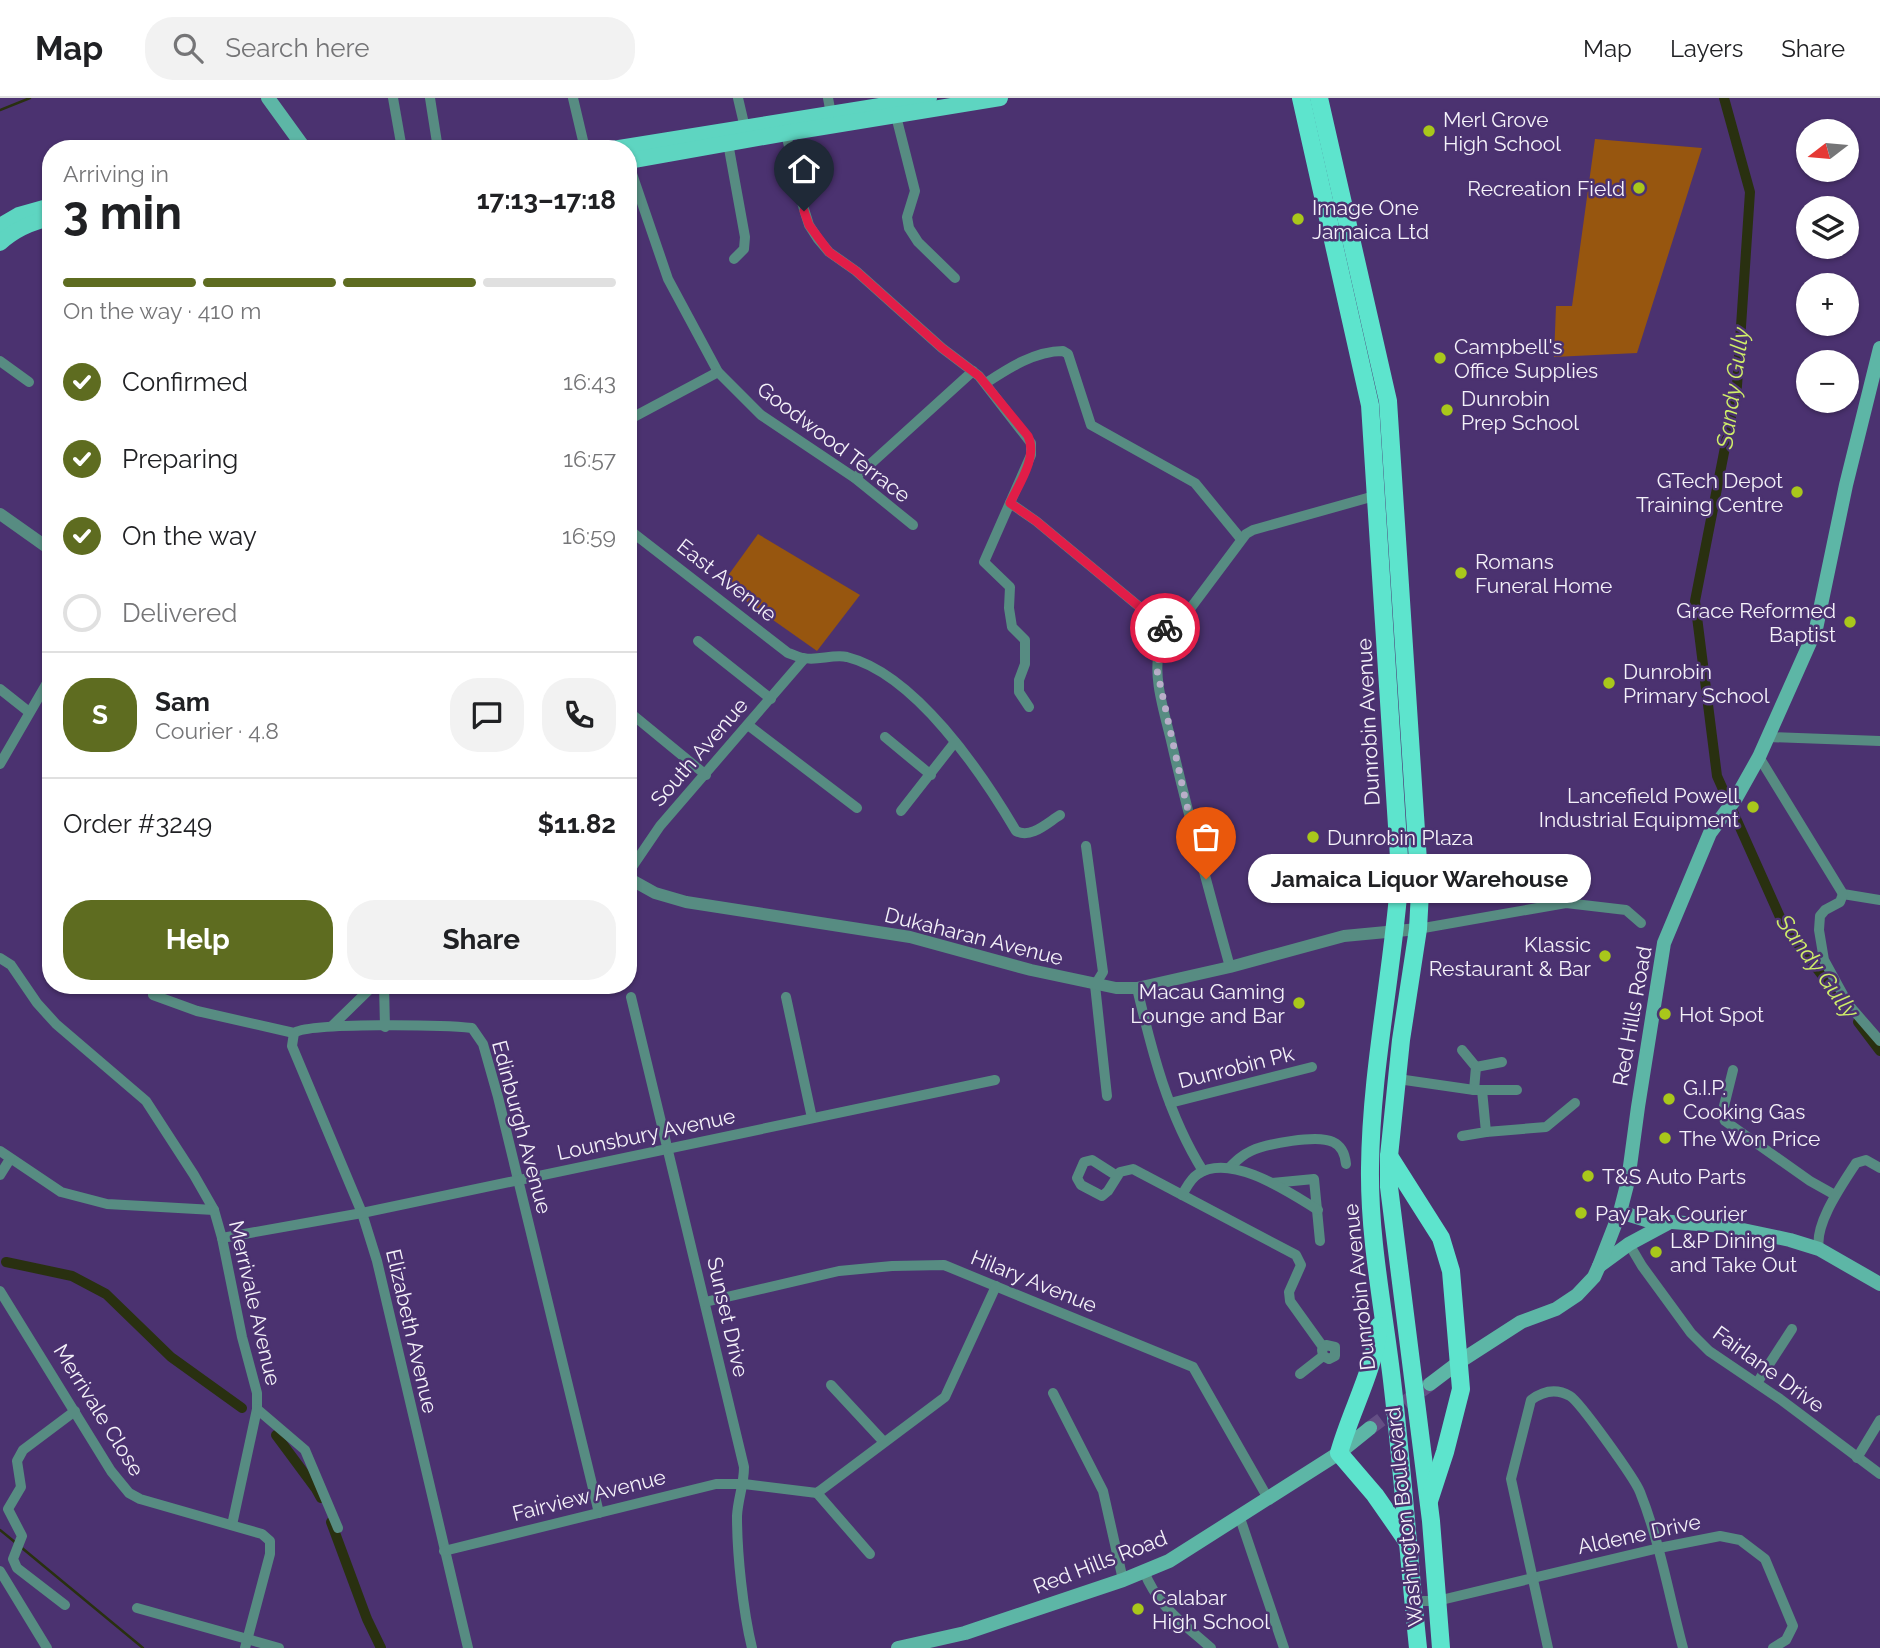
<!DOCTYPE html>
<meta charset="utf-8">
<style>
:root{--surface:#fff;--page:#f2f2f2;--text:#202124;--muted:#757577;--line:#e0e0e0;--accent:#5e6c20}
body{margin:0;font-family:Raleway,sans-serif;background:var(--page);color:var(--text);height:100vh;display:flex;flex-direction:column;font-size:26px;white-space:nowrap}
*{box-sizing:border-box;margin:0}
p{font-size:23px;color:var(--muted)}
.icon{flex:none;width:38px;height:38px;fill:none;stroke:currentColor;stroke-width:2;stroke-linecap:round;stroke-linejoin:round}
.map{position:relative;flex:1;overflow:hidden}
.side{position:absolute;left:42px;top:42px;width:595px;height:854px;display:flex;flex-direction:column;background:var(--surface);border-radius:28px;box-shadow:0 2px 5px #0004}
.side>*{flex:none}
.needle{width:46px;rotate:254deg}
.buttons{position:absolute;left:1796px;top:21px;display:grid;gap:14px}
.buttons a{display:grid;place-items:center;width:63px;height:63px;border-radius:50%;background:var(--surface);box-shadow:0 2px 5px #0004;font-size:35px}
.pin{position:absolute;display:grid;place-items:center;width:60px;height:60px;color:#fff;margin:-72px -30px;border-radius:50% 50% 50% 0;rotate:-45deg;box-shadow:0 0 7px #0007}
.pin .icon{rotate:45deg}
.courier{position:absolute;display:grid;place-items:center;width:70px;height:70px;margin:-35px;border:5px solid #e11d48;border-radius:50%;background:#fff;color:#222;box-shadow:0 2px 9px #0007}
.bubble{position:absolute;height:49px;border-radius:24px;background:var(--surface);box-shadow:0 2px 5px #0004;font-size:23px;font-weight:700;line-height:49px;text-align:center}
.summary em{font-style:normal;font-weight:700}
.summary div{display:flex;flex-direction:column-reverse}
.summary{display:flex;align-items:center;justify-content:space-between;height:119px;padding:0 21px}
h1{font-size:46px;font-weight:700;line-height:52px}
.bar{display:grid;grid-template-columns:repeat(4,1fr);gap:10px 7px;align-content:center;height:84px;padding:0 21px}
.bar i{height:9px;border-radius:5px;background:var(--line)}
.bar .selected{background:var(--accent)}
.bar p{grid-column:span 4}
.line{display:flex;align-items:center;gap:18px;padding:0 21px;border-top:2px solid var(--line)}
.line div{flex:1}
.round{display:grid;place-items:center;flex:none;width:74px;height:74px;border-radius:28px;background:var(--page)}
ol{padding:0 21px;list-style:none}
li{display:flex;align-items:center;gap:21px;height:77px}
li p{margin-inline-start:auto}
li .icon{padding:7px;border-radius:50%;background:var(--accent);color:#fff;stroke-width:4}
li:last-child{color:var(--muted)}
li i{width:38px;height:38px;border:4px solid var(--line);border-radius:50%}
.button{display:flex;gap:14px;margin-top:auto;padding:14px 21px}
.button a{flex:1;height:80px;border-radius:28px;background:var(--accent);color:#fff;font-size:28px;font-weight:700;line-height:80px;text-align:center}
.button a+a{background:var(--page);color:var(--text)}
header{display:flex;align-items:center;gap:42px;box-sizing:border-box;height:98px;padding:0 35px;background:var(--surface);border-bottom:2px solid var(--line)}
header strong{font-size:33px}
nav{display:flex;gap:38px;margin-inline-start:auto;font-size:24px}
.search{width:490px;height:63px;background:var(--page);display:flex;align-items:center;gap:18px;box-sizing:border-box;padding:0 24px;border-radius:28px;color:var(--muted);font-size:26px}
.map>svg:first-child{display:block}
.green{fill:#97560f}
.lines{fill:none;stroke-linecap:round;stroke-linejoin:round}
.stream{stroke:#293010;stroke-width:2.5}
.canal{stroke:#293010;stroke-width:10}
.secondary-tunnel{stroke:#644f85;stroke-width:14;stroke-dasharray:14 7;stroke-linecap:butt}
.minor{stroke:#578c82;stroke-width:10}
.tertiary{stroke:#578c82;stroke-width:12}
.secondary{stroke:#5db6a6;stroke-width:14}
.primary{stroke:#5ed5c1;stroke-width:16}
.trunk{stroke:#5de4cd;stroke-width:18}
.done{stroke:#b9aec9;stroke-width:7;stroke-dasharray:0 12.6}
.route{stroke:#e11d48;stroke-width:9}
.poi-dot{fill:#a9c71b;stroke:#4b3270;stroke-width:2.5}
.labels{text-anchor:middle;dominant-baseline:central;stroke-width:5;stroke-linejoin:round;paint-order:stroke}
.poi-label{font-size:21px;fill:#f4f1f9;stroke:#4b3270;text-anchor:start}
.street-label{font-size:21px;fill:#f4f1f9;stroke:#4b3270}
.water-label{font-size:23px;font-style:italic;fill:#d0ee69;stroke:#4b3270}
</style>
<header>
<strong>Map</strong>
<div class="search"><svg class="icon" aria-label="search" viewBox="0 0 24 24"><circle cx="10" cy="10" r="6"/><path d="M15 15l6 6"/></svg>Search here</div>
<nav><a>Map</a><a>Layers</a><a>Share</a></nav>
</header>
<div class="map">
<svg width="1880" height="1550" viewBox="0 0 1880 1550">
<rect width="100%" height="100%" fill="#4b3270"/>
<g class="green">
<polygon points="1595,41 1702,50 1637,255 1554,259 1556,208 1572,208"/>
<polygon points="758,436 860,497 817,553 722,486"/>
</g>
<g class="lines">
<g class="stream">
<polyline points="0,12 30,0"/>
<polyline points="0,1432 16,1445"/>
<polyline points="22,1450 143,1550"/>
</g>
<g class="canal">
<polyline points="1724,0 1750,94 1737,288 1695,503 1717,678 1784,828 1845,907"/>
<polyline points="1858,924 1880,953"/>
<polyline points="6,1164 72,1178 106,1196 171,1259 242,1310"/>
<polyline points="276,1337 316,1391 321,1400"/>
<polyline points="331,1424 367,1521 381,1550"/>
</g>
<polyline class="secondary-tunnel" points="1370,1330 1430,1286"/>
<g class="minor">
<polyline points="393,0 402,51"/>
<polyline points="430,0 438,51"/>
<polyline points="573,0 585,51"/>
<polyline points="738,0 745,30"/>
<polyline points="828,0 831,16"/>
<polyline points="896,18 915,93 907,119 909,130 918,144 955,180"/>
<polyline points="786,35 800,98 809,127 818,141 829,154 856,173 942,250 979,278 1031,345 1031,357 984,464 1010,489 1009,510 1012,529 1025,542 1025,566 1019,582 1019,594 1029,609"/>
<polyline points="728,45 745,139 744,151 734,161"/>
<polyline points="628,64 668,181 718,274 761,317 855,380 913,427"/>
<polyline points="0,263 29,284"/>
<path d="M986,285C1009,270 1035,253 1063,253L1068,256L1091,327L1195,385L1241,441"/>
<polyline points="628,322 718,274"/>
<polyline points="855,380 973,273"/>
<polyline points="1010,405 1036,423 1171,535"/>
<path d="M628,431L788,555C793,556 799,560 804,560C817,563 833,556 847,559C915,576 982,675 1016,733C1031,741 1047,725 1060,717"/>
<polyline points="698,543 771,601"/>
<polyline points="0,591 29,614"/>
<polyline points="628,613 706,677"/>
<polyline points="748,627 857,710"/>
<polyline points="885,639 931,677"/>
<polyline points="1768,639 1880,643"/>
<polyline points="1759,659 1843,796 1880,802"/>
<polyline points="0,666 51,578"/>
<polyline points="628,681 629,682"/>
<polyline points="901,713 955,644"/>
<polyline points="1086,748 1103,874 1095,887 1107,998"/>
<polyline points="628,775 660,728 804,561"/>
<polyline points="1843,796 1840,804 1825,812 1820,818 1819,832 1824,862 1848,906 1880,943"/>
<polyline points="1418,831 1566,805 1626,812 1641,825"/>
<polyline points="0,860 11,867 37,905 56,926 146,1003 194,1077 214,1112 222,1140 242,1239 257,1295 257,1311 232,1427"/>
<path d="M1230,869C1210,797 1190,724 1173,651C1167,622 1151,579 1160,551L1246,436L1253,432L1378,397"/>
<polyline points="384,887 385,929"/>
<path d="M1137,890C1152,954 1168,1017 1203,1073"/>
<path d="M153,897L197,913L294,935C309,924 446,927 472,930L483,946L498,999L599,1415"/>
<path d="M631,899L744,1369C744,1387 738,1400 737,1418C737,1456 743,1513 752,1550"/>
<polyline points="786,899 812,1020"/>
<polyline points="332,928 374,887"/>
<polyline points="294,935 292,948 362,1115 377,1163 468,1550"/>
<polyline points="1462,952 1476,969 1474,992"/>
<polyline points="1476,969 1502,964"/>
<polyline points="1733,972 1722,1016 1725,1023 1810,1083 1835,1097"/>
<polyline points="1398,981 1474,992 1517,992"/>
<polyline points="1170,1005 1312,969"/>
<polyline points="1486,1034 1546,1029 1575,1005"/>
<polyline points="1462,1038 1486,1034 1482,992"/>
<polyline points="0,1053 61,1094 107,1106 214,1112"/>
<path d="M1229,1070C1236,1063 1242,1057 1251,1053C1267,1046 1317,1036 1333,1044C1342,1048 1345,1056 1346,1066"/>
<polyline points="0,1077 10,1061"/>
<polyline points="1117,1078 1092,1062 1084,1064 1077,1080 1081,1087 1102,1098 1108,1093 1120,1074 1133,1071 1296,1157 1301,1167 1289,1194 1290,1203 1323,1249"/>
<polyline points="1272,1085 1314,1081 1320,1143"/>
<path d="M1182,1097C1187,1089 1190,1081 1198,1076C1231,1054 1290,1095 1318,1112"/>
<polyline points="222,1140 362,1115 995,982"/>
<polyline points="1629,1146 1642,1168 1691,1235 1709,1253 1780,1301 1880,1376"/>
<path d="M1819,1151C1814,1126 1842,1087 1856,1065L1866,1062L1880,1070"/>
<polyline points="0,1193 111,1373 129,1395 140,1401 262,1436 270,1443 270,1456 245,1550"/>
<polyline points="705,1204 839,1173 892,1168 944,1167 1193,1269 1269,1402"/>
<polyline points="1300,1276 1323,1258 1322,1252 1326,1247 1335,1249 1335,1258 1329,1261 1323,1258"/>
<polyline points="1757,1285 1792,1231"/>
<polyline points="831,1287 883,1343"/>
<polyline points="1053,1295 1103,1393 1123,1482"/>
<polyline points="257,1311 305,1352 338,1430"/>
<polyline points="1857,1360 1880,1322"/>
<polyline points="817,1395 870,1456"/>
<polyline points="1240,1420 1284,1550"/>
<polyline points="444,1453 716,1386 744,1386 817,1395 945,1299 996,1188"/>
<polyline points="0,1473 47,1550"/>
<path d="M1144,1473C1157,1508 1184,1526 1211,1550"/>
<polyline points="1413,1503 1437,1503 1659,1450 1720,1438 1740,1442 1765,1461 1793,1528 1786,1542 1773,1550"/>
<polyline points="65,1507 17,1470 13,1461 22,1438 8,1411 21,1389 17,1363 23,1352 75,1313"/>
<polyline points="137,1510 279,1550"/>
<path d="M1548,1550L1511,1381L1531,1302C1543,1293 1556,1290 1570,1298C1580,1304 1635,1381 1640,1394C1660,1444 1669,1498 1683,1550"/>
</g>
<g class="tertiary">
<polyline points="0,416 51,452"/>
<polyline points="628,780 655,795 686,804 910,839 1031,872 1116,890 1137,890 1230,869 1344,838 1418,831"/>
</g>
<g class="secondary">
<polyline points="268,0 305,51"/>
<polyline points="1620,1114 1646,1122 1724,1128 1790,1142 1819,1151 1880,1186"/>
<polyline points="1599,1168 1629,1146 1668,1125"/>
<polyline points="1430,1286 1459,1264 1521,1224 1556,1211 1577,1197 1594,1179 1599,1168 1620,1114 1628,1083 1638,1009 1664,845 1710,735 1736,700 1759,659 1816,531 1846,387 1880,250"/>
<polyline points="898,1550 965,1535 1123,1482 1169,1463 1339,1355 1370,1330"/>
</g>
<g class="primary">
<polyline points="613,51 929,0"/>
<polyline points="628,63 786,35 1000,0"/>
<polyline points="0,128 19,117 51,108"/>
<path d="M0,145C14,132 32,124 51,120"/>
</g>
<g class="trunk">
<path d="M1301,0L1370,307L1400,775C1393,874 1371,971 1370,1070C1369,1144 1385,1218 1393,1291C1403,1377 1409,1464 1418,1550"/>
<polyline points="1319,0 1388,303 1420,794 1418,831 1401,942 1389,1058 1389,1089 1431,1423 1441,1550"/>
<polyline points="1389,1058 1441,1140 1451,1173 1461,1291 1445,1354 1429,1403"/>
<path d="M1379,1228C1374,1273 1351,1312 1339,1355L1375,1397L1407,1443"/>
</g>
</g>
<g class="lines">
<polyline class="done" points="1165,530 1171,535 1160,551 1157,572 1185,700 1206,781"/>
<path class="route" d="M804,113L809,127L829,154L856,173L942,250L979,278L1028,338C1038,359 1019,386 1010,405L1036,423L1165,530"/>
</g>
<g class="poi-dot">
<circle cx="1429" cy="33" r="7"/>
<circle cx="1639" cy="90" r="7"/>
<circle cx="1298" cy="121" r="7"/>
<circle cx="1440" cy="260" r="7"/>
<circle cx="1447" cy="312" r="7"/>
<circle cx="1797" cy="394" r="7"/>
<circle cx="1461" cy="475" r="7"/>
<circle cx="1850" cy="524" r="7"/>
<circle cx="1609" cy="585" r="7"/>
<circle cx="1753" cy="709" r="7"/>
<circle cx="1313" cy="739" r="7"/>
<circle cx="1605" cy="858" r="7"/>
<circle cx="1299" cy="905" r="7"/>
<circle cx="1665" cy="916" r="7"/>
<circle cx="1669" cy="1001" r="7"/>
<circle cx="1665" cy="1040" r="7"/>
<circle cx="1588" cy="1078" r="7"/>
<circle cx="1581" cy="1115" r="7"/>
<circle cx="1656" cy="1154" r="7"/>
<circle cx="1138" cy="1511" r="7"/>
</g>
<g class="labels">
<g class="poi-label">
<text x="1443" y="21">Merl Grove<tspan x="1443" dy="24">High School</tspan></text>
<text x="1625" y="90" text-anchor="end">Recreation Field</text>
<text x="1312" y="109">Image One<tspan x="1312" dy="24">Jamaica Ltd</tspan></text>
<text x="1454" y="248">Campbell's<tspan x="1454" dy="24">Office Supplies</tspan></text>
<text x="1461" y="300">Dunrobin<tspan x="1461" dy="24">Prep School</tspan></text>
<text x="1783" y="382" text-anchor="end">GTech Depot<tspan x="1783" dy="24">Training Centre</tspan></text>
<text x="1475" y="463">Romans<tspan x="1475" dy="24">Funeral Home</tspan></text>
<text x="1836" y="512" text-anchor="end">Grace Reformed<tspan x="1836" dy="24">Baptist</tspan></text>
<text x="1623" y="573">Dunrobin<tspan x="1623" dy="24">Primary School</tspan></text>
<text x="1739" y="697" text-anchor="end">Lancefield Powell<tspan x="1739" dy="24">Industrial Equipment</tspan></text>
<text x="1327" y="739">Dunrobin Plaza</text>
<text x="1591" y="846" text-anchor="end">Klassic<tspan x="1591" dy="24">Restaurant &amp; Bar</tspan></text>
<text x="1285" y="893" text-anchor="end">Macau Gaming<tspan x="1285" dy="24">Lounge and Bar</tspan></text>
<text x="1679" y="916">Hot Spot</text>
<text x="1683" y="989">G.I.P.<tspan x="1683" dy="24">Cooking Gas</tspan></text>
<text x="1679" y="1040">The Won Price</text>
<text x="1602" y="1078">T&amp;S Auto Parts</text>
<text x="1595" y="1115">Pay Pak Courier</text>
<text x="1670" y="1142">L&amp;P Dining<tspan x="1670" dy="24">and Take Out</tspan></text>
<text x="1152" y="1499">Calabar<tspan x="1152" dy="24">High School</tspan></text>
</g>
<g class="street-label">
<text transform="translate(834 344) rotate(37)">Goodwood Terrace</text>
<text transform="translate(727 482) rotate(38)">East Avenue</text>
<text transform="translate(1368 624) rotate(-93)">Dunrobin Avenue</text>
<text transform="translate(699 654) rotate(-49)">South Avenue</text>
<text transform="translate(974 838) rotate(14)">Dukaharan Avenue</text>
<text transform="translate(1632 918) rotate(-80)">Red Hills Road</text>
<text transform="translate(1236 969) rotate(-14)">Dunrobin Pk</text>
<text transform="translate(522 1029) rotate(75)">Edinburgh Avenue</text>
<text transform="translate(646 1036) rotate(-12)">Lounsbury Avenue</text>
<text transform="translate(1034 1183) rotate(22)">Hilary Avenue</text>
<text transform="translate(1359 1189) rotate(-96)">Dunrobin Avenue</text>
<text transform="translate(255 1205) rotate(77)">Merrivale Avenue</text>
<text transform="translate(728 1219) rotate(77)">Sunset Drive</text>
<text transform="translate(412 1233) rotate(77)">Elizabeth Avenue</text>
<text transform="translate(1769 1271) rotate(36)">Fairlane Drive</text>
<text transform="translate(99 1312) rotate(58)">Merrivale Close</text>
<text transform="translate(589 1397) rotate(-14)">Fairview Avenue</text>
<text transform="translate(1404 1419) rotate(-96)">Washington Boulevard</text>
<text transform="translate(1639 1436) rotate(-12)">Aldene Drive</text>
<text transform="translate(1100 1464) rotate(-21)">Red Hills Road</text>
</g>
<g class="water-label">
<text transform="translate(1732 290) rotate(-82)">Sandy Gully</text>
<text transform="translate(1818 868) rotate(54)">Sandy Gully</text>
</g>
</g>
</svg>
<div class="buttons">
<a><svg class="needle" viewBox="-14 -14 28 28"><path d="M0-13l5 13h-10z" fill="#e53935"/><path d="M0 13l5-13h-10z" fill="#757577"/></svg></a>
<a><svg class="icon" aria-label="layers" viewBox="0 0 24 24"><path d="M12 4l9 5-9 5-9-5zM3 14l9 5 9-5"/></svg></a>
<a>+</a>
<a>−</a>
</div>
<div class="pin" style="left:1206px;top:781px;background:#ea580c"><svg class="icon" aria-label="bag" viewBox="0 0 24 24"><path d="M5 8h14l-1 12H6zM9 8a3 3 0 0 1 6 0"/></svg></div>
<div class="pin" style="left:804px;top:113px;background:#1f2937"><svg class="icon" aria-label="home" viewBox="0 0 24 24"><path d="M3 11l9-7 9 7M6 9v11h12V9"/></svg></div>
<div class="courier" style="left:1165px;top:530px"><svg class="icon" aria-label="bike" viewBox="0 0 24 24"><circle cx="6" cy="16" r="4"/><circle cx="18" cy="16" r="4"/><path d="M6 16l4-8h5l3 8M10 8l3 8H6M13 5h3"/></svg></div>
<div class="bubble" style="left:1248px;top:756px;width:343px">Jamaica Liquor Warehouse</div>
<section class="side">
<div class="summary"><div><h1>3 min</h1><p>Arriving in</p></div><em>17:13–17:18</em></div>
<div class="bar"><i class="selected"></i><i class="selected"></i><i class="selected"></i><i></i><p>On the way · 410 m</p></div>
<ol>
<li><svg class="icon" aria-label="check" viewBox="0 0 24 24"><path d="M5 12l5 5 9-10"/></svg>Confirmed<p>16:43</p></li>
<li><svg class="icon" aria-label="check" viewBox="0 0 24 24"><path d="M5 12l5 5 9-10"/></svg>Preparing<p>16:57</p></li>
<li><svg class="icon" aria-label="check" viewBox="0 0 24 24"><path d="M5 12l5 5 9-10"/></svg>On the way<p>16:59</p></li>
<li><i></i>Delivered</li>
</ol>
<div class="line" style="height:126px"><b class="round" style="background:var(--accent);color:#fff">S</b><div><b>Sam</b><p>Courier · 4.8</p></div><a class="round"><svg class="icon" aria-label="chat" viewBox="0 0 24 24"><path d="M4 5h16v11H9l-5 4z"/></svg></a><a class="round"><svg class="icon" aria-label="phone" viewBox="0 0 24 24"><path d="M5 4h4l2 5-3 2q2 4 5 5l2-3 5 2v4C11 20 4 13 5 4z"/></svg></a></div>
<div class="line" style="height:91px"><div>Order #3249</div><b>$11.82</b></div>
<div class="button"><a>Help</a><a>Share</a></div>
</section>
</div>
